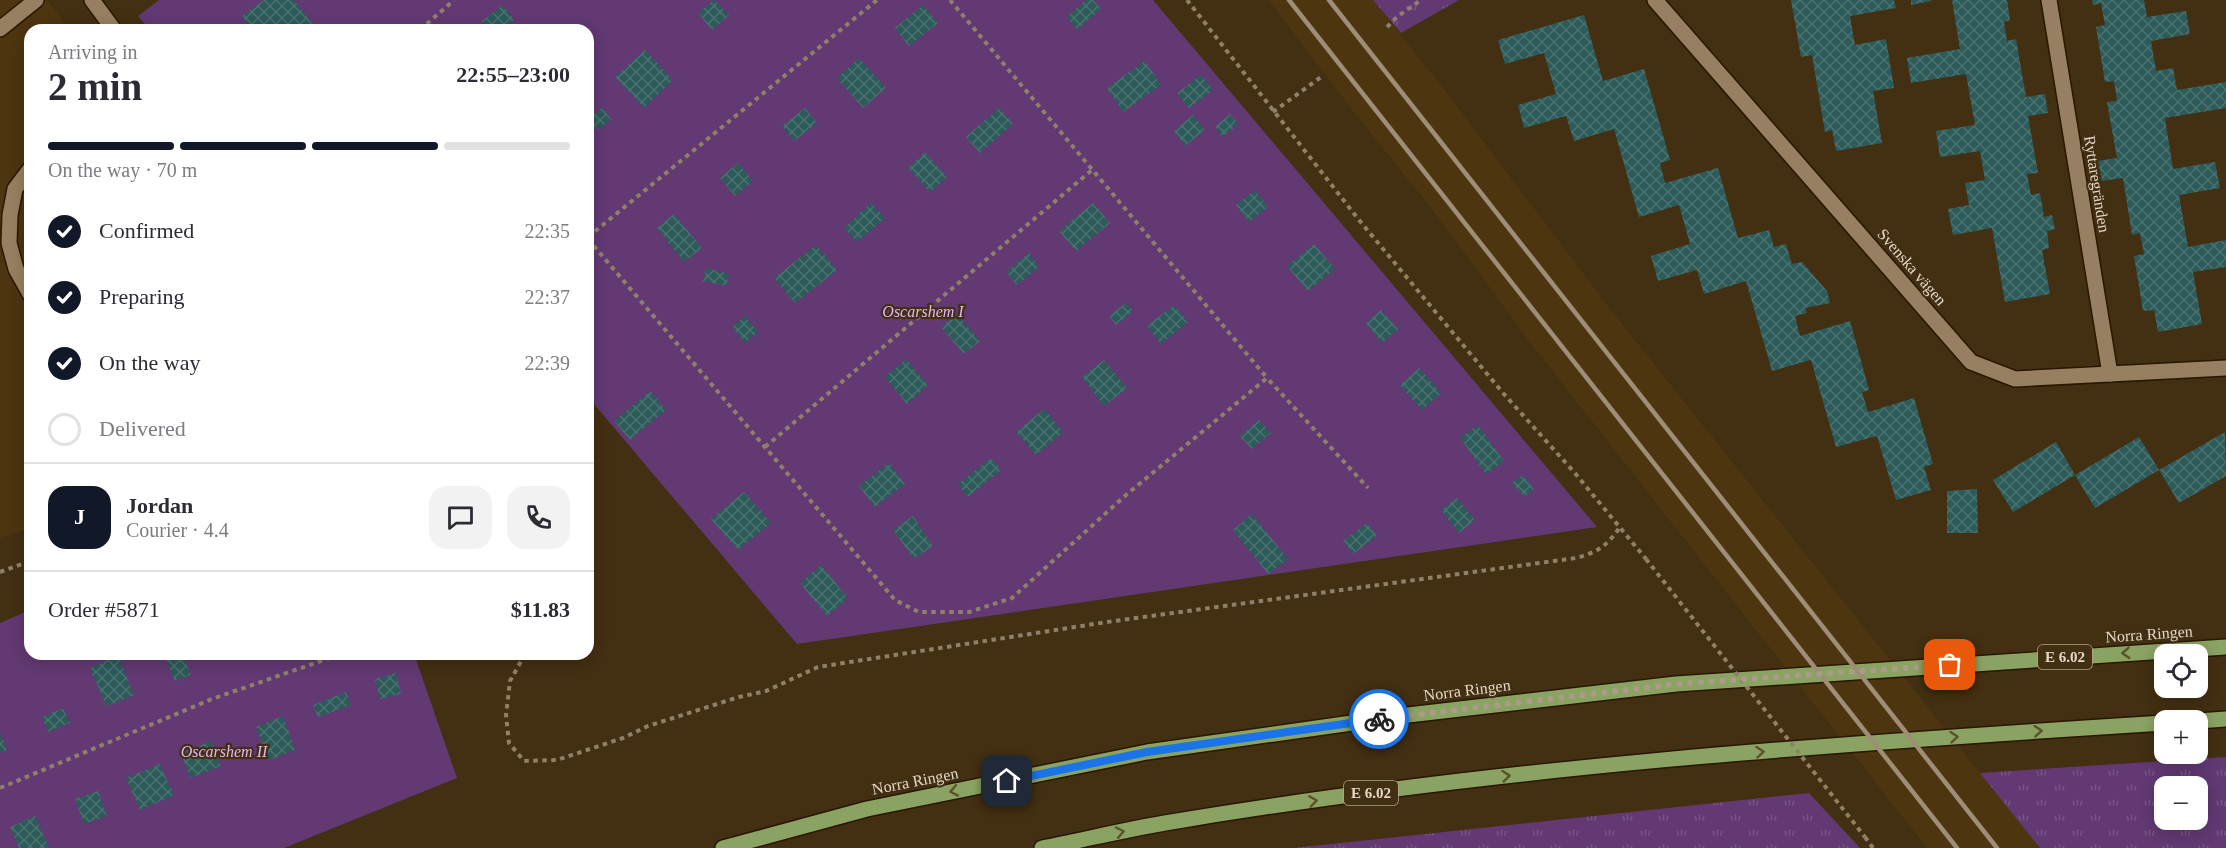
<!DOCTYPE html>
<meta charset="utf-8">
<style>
:root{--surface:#fff;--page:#f2f2f3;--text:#2b2b33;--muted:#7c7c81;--line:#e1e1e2;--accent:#111827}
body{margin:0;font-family:Georgia,serif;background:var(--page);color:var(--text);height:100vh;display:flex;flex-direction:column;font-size:22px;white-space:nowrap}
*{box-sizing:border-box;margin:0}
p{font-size:20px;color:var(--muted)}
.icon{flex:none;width:33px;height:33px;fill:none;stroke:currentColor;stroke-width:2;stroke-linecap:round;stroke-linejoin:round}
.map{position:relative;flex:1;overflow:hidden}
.drawer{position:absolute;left:24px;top:24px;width:570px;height:636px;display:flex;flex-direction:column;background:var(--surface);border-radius:18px;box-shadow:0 3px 15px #0003}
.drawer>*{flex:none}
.buttons{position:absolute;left:2154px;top:644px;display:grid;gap:12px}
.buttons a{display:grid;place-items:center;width:54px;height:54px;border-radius:12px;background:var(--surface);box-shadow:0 3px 15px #0003;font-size:30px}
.pin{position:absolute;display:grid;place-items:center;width:51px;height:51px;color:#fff;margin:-26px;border-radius:12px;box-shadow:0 3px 9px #0006}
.courier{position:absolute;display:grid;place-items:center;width:60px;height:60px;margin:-30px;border:4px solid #1a73e8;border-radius:50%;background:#fff;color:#222;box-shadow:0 2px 8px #0007}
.summary em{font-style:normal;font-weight:800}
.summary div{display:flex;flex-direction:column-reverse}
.summary{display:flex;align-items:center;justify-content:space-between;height:102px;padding:0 24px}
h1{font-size:39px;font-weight:800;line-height:45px}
.bar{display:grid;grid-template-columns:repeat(4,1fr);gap:9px 6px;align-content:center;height:72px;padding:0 24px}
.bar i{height:8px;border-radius:4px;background:var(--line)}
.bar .on{background:var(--accent)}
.bar p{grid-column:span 4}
.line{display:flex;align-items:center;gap:15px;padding:0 24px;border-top:2px solid var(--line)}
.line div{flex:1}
.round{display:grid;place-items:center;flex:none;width:63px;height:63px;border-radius:18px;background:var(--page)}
ol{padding:0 24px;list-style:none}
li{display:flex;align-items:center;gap:18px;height:66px}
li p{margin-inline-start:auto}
li .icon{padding:6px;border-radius:50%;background:var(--accent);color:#fff;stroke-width:4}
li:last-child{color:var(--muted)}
li i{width:33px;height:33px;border:3px solid var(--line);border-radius:50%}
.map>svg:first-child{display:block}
.built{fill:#4d3510}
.park{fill:url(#park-tufts);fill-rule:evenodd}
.garden{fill:#623973}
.building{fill:url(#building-cross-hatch)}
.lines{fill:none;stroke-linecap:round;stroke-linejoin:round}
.minor-casing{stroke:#291700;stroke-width:18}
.major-casing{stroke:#291700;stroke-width:18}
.path{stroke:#908069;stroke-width:4;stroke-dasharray:4.5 4.5;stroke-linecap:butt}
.minor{stroke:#978061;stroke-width:15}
.major{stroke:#8ba362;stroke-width:15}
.rail{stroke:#9e8e78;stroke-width:4.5}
.path-bridge{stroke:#908069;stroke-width:4;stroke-dasharray:4.5 4.5;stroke-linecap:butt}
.oneway{stroke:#59522a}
.done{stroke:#ab9c87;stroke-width:6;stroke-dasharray:0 10.8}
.route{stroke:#1a73e8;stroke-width:8}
.labels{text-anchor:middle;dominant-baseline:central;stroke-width:4.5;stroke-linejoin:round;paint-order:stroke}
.shield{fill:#432f12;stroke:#b3a590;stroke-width:1.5}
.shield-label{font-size:15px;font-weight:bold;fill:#e3d7c6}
.street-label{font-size:16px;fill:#e3d7c6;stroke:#432f12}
.park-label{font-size:16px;font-style:italic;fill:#e0b6f4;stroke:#432f12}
</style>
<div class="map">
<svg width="2226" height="848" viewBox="0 0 2226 848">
<defs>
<pattern id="park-tufts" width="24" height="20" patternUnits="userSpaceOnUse" patternTransform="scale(1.5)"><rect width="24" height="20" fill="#623973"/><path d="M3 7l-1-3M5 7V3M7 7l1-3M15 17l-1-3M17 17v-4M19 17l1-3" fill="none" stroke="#785585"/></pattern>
<pattern id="building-cross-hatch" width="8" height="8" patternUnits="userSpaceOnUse" patternTransform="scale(1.5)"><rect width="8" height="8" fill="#2c5b5a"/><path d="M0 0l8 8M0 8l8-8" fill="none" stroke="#4a7270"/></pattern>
</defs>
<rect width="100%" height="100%" fill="#432f12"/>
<g class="built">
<polygon points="0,0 47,0 70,30 30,30 30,528 0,538"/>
<polygon points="1269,0 1373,0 1448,94 1607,305 2040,848 1927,848 1532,345 1431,208 1356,115"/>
</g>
<g class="park">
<polygon points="1373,0 1459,0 1401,33"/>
<path d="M2226,757V848H2040L1980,773ZM2164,786H2198V819H2164Z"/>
<polygon points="1809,793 1860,848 1294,848"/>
</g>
<g class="garden">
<polygon points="159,0 1153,0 1597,527 797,644 588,397 588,30 150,30 138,16"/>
<polygon points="30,610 30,654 414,654 457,778 284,848 0,848 0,623"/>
</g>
<g class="building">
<polygon points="264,0 294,0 312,23 303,30 252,30 242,16"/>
<polygon points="714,0 729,15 712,30 698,13"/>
<polygon points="1086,0 1093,0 1101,9 1077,30 1067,17"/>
<polygon points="1791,0 1894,0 1896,8 1850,16 1855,45 1886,39 1894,88 1873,91 1882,143 1836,151 1832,130 1825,132 1812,55 1801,57"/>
<polygon points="1911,0 1931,0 1931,1 1911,5"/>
<polygon points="1952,0 2007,0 2010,20 2004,22 2007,41 2016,39 2026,97 2045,94 2048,113 2028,116 2038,173 2027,174 2031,195 2040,193 2044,217 2052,215 2055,229 2047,231 2049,248 2042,250 2050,294 2005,302 1992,228 1953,235 1948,209 1969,205 1965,183 1985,180 1980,151 1940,157 1936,131 1975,125 1966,74 1911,83 1907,58 1960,49"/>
<polygon points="2092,0 2144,0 2147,17 2186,11 2190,34 2151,41 2156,71 2173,68 2177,90 2226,82 2226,108 2165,118 2173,169 2215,162 2220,188 2179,195 2188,247 2226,240 2226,267 2193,272 2202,324 2158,332 2154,310 2143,311 2134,256 2144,254 2140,233 2132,235 2123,178 2102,181 2098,161 2117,158 2107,102 2117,101 2114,81 2105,82 2096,27 2105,25 2101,3 2093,5"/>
<polygon points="503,5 514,20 501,30 489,30 482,21"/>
<polygon points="923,5 938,23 909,46 895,28"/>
<polygon points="1584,15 1603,81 1644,69 1670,160 1660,163 1665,183 1718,168 1738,238 1769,230 1774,247 1786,244 1792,264 1802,262 1827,291 1830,303 1805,308 1807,313 1795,316 1800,336 1850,321 1869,390 1862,392 1868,412 1914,398 1933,464 1924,467 1931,490 1896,500 1877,436 1836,447 1811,360 1772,371 1746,281 1704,294 1697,270 1658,281 1651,256 1690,244 1679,205 1639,217 1614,129 1574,141 1566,116 1524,128 1518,105 1556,94 1544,53 1505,64 1498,40"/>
<polygon points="645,50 673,80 644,108 615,77"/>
<polygon points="859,58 886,88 863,108 837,78"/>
<polygon points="1145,61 1161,85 1123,112 1107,88"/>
<polygon points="1201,75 1213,90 1189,108 1177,93"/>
<polygon points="602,108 611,119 598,130 589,119"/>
<polygon points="805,108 817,123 794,141 782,126"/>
<polygon points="999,108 1013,124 980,153 966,137"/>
<polygon points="1230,114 1238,124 1223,137 1215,127"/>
<polygon points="1193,115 1205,130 1185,146 1174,131"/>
<polygon points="925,152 947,177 930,192 908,168"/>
<polygon points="738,163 753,181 735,196 720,178"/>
<polygon points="1255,190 1268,207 1249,222 1236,205"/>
<polygon points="871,203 885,218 857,242 844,228"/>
<polygon points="1093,203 1110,223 1076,251 1059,231"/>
<polygon points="674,214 702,248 684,262 657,228"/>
<polygon points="1314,244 1335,269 1308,291 1287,266"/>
<polygon points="816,245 837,270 795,303 774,278"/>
<polygon points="1029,253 1039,267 1017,285 1006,272"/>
<polygon points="706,268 729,274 726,286 703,281"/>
<polygon points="1126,303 1133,311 1116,325 1109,316"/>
<polygon points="1174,305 1188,322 1161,344 1147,326"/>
<polygon points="1381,310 1398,329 1382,343 1366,323"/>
<polygon points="957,314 980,341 964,354 941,327"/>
<polygon points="745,316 758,332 745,343 732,327"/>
<polygon points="906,359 928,385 907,404 885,377"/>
<polygon points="1104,360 1127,388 1104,406 1082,377"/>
<polygon points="1419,368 1441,393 1422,410 1400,385"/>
<polygon points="650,391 666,410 630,440 614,421"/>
<polygon points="1044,409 1063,432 1036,455 1016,432"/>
<polygon points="1259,420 1271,433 1252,449 1240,436"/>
<polygon points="1478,425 1504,461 1486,474 1460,438"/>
<polygon points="2225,432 2226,476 2179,503 2159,470"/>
<polygon points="2139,437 2159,470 2095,508 2075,475 2013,512 1993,480 2056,442 2075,475"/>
<polygon points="991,458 1001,470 968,497 958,484"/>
<polygon points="889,463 905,484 875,507 859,486"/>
<polygon points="1523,475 1534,489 1524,497 1512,483"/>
<polygon points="1977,489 1978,533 1947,533 1947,491"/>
<polygon points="744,492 771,523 738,550 711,519"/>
<polygon points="1457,498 1475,520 1459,533 1441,510"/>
<polygon points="1252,514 1288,559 1268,574 1233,530"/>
<polygon points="913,516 933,546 914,559 893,530"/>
<polygon points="1367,523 1377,536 1353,554 1343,541"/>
<polygon points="821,565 848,598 827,616 800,583"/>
<polygon points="164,654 182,654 191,675 175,681"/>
<polygon points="118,656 134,695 106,706 90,668"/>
<polygon points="396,673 401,694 380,699 375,679"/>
<polygon points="346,692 351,705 318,717 313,705"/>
<polygon points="63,708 70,723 48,732 42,717"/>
<polygon points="283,716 295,750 269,760 256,727"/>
<polygon points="0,733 7,750 0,753"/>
<polygon points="211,741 221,766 190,778 181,753"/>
<polygon points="160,764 174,795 140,810 126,778"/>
<polygon points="98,791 107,816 84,824 75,799"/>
<polygon points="35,816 49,848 19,848 10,827"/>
</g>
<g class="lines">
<defs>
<g id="minor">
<polyline points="92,0 114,30"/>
<polyline points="1655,0 1971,362 2015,379 2226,368"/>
<polyline points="2049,0 2110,374"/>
<polyline points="0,29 36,0"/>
<polyline points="30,169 15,189 10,215 9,243 16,269 30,294"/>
</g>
<g id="major">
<polyline points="2198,721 2226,719"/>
<polyline points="723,848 867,809 1147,752 1408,715 1676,684 2226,647"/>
<path d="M1042,848C1083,840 1124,830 1165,823C1495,767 1830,744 2164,723"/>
</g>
</defs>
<use href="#minor" class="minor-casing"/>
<use href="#major" class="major-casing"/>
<g class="path">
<polyline points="950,0 1267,378"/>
<polyline points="1187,0 1359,220 1503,393 1574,472 1646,559"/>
<polyline points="1387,27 1398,16 1421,0"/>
<polyline points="420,30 454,0"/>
<polyline points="1273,112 1321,77"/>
<polyline points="588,237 877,0"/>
<polyline points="588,239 895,600 919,612 969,612 1012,598 1126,495 1267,378 1368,488"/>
<polyline points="765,447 1092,170"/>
<polyline points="0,572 30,561"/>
<path d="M525,654L510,681L506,715L509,743L524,761L557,760L623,738L648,726L739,697L766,691L818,667L1107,622L1576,558C1598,552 1607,546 1620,527"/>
<polyline points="0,788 212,699 341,654"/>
<polyline points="1865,837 1873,848"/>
</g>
<use href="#minor" class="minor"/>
<use href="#major" class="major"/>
<g class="rail">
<polyline points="1289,0 1957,848"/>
<polyline points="1329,0 1997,848"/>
</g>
<polyline class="path-bridge" points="1646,559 1865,837"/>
</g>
<defs><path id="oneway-chevron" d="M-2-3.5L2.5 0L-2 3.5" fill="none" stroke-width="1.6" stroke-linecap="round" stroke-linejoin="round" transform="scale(1.5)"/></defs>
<g class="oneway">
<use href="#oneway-chevron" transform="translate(2126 653) rotate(176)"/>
<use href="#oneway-chevron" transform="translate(2038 731) rotate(-4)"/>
<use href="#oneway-chevron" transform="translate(1954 737) rotate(-5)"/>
<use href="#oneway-chevron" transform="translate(1760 752) rotate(-5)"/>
<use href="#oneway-chevron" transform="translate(1506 776) rotate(-6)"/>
<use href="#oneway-chevron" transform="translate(954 791) rotate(169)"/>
<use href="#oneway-chevron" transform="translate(1313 801) rotate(-8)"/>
<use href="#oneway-chevron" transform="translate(1120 832) rotate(-12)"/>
</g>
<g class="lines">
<polyline class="done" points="1379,719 1676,684 1950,665"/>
<polyline class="route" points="1007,781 1147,752 1379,719"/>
</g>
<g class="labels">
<g class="shield">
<rect x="2038" y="645" width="54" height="24" rx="4.5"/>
<rect x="1344" y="781" width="54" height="24" rx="4.5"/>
</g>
<g class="shield-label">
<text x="2065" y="657">E 6.02</text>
<text x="1371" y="793">E 6.02</text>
</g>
<g class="street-label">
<text transform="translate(2097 184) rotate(81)">Ryttaregränden</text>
<text transform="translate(1912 267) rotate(49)">Svenska vägen</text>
<text transform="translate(2149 634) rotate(-4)">Norra Ringen</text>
<text transform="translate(1467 690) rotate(-7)">Norra Ringen</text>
<text transform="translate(915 781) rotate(-11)">Norra Ringen</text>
</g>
<g class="park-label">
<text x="923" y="311">Oscarshem I</text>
<text x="224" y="751">Oscarshem II</text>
</g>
</g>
</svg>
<div class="buttons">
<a><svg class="icon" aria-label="locate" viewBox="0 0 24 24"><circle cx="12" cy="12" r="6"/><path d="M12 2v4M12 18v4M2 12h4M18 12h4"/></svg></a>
<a>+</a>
<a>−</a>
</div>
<div class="pin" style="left:1950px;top:665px;background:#ea580c"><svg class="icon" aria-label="bag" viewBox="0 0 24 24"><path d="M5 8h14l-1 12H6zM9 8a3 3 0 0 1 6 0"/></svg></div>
<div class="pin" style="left:1007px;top:781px;background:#1f2937"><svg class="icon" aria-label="home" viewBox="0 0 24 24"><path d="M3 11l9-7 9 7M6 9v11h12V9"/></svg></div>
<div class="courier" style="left:1379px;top:719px"><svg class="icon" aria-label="bike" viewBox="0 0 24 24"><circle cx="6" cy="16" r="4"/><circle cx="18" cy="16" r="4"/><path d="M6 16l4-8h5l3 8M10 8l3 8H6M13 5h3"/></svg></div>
<section class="drawer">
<div class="summary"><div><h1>2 min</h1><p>Arriving in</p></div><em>22:55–23:00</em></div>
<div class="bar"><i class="on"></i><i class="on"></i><i class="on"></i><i></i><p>On the way · 70 m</p></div>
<ol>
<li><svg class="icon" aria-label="check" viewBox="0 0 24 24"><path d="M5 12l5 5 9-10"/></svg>Confirmed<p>22:35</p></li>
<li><svg class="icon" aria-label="check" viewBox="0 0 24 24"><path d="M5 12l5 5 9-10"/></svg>Preparing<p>22:37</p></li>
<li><svg class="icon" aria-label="check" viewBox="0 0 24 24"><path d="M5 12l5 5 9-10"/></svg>On the way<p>22:39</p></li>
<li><i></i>Delivered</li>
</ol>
<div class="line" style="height:108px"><b class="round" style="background:var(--accent);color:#fff">J</b><div><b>Jordan</b><p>Courier · 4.4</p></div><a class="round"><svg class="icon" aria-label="chat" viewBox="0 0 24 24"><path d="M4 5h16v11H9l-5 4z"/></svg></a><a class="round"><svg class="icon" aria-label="phone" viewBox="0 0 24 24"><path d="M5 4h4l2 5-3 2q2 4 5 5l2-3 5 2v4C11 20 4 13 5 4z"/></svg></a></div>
<div class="line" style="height:78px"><div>Order #5871</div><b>$11.83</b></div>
</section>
</div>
